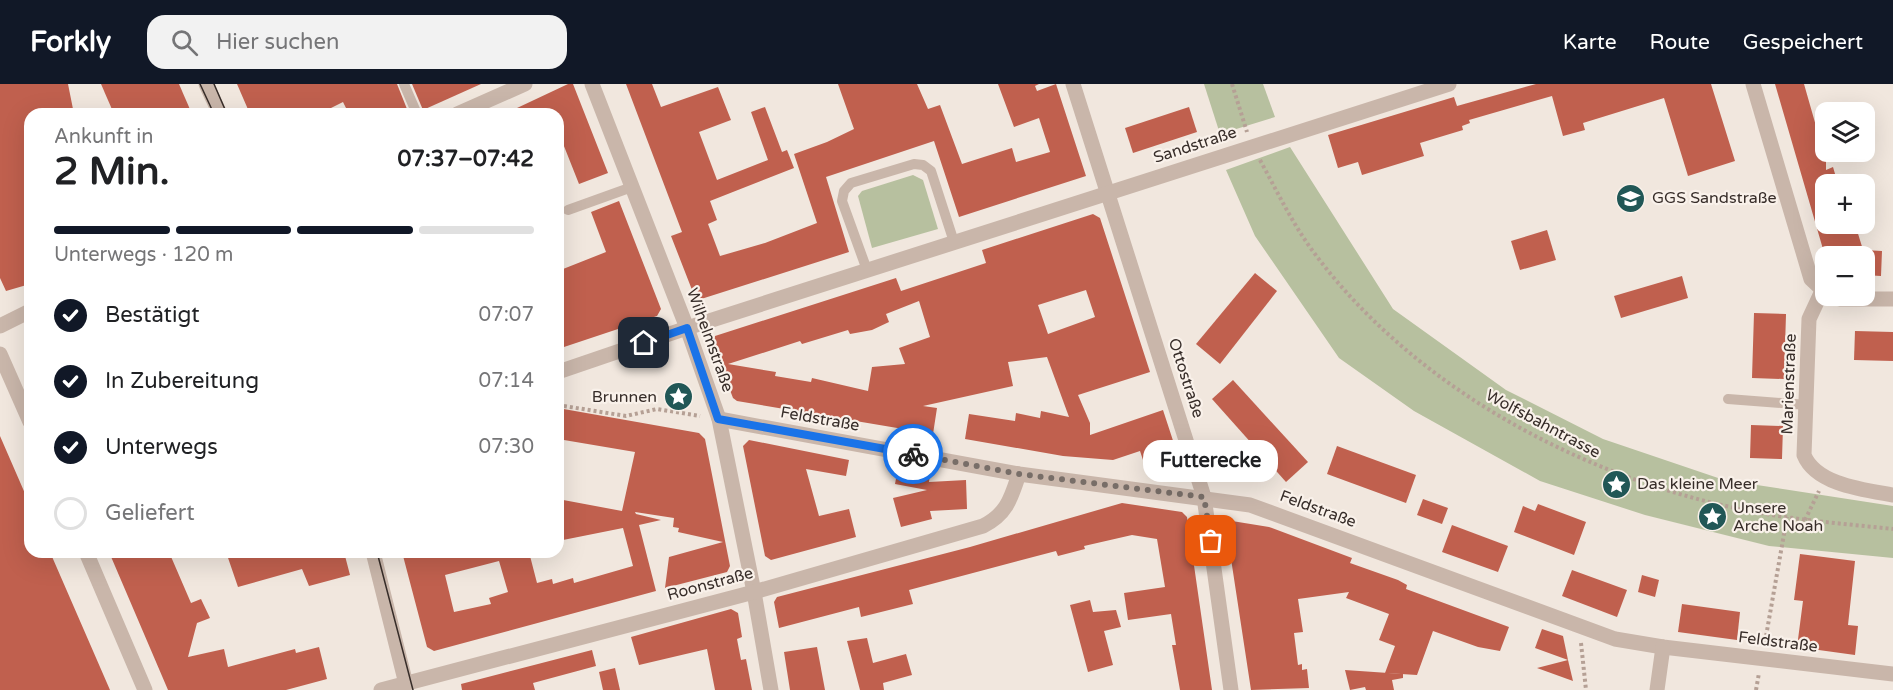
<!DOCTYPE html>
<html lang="de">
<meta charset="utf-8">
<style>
:root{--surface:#fff;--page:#f2f2f2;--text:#202124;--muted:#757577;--line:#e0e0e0;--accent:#111827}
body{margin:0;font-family:"Varela Round",sans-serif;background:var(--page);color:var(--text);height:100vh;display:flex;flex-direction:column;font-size:22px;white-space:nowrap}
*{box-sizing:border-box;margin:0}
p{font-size:20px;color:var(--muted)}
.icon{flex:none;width:33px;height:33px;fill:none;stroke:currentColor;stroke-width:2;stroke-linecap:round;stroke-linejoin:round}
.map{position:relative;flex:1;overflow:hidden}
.side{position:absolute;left:24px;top:24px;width:540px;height:450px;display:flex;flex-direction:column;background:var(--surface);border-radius:18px;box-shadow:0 6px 24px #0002}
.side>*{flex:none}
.controls{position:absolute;left:1815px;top:18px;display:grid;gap:12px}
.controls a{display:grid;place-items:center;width:60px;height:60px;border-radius:12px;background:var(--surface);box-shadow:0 6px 24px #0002;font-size:30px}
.pin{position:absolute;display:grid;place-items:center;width:51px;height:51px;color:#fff;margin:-26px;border-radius:12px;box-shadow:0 3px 9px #0006}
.courier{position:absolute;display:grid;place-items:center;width:60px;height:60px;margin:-30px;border:4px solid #1a73e8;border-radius:50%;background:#fff;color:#222;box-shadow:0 2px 8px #0007}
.bubble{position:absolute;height:42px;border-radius:18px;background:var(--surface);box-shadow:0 6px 24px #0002;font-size:20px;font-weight:700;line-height:42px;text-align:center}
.headline em{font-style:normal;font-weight:700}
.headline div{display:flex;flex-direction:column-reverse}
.headline{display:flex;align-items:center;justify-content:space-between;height:102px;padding:0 30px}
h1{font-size:39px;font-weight:700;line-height:45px}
.bar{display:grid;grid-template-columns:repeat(4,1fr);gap:9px 6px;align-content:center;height:72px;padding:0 30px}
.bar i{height:8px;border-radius:4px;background:var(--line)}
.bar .current{background:var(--accent)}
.bar p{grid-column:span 4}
ol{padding:0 30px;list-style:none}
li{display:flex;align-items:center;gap:18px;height:66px}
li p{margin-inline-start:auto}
li .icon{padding:6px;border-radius:50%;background:var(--accent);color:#fff;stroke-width:4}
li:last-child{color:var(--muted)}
li i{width:33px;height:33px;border:3px solid var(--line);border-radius:50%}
header{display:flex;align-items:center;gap:36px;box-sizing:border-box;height:84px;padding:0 30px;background:var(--accent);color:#fff}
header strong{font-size:28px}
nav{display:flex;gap:33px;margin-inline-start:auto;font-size:21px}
.search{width:420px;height:54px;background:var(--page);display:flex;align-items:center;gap:15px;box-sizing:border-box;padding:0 21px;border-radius:18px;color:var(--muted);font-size:22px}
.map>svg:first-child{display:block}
.green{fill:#b7c09f}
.building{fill:#c0604e;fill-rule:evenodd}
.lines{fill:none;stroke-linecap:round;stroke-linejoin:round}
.path{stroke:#b5a095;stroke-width:4;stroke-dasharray:3 3;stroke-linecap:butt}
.service{stroke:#c9b6aa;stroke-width:10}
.pedestrian{stroke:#c9b6aa;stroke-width:15}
.minor{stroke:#c9b6aa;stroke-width:15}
.tram{stroke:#372d29;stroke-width:1.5}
.done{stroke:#786e68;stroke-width:6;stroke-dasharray:0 10.8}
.route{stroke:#1a73e8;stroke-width:8}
.labels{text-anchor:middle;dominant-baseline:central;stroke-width:4.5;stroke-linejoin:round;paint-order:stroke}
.street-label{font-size:16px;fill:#372d29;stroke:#f9f1ea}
.poi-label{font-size:16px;fill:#372d29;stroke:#f9f1ea;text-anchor:start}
</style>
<header>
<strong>Forkly</strong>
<div class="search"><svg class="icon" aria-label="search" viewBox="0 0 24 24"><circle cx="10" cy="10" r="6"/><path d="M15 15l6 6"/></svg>Hier suchen</div>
<nav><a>Karte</a><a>Route</a><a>Gespeichert</a></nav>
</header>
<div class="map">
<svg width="1893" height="606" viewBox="0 0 1893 606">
<rect width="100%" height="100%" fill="#f1e7de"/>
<g class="green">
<polygon points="1204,0 1263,0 1275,33 1220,50"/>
<polygon points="1290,63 1393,225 1506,306 1603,355 1724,396 1893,422 1893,474 1769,462 1645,431 1540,397 1414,327 1339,274 1255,152 1226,86"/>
<polygon points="913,91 923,96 938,145 872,164 858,112 862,107"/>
</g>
<g class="building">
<polygon points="0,0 68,0 74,30 30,30 30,200 6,207 0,194"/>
<polygon points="101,0 179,0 192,30 114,30"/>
<polygon points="237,0 397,0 409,30 349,30 343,18 319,30 250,30"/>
<polygon points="412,0 481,0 423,26"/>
<polygon points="568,0 573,0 608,89 579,100 558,47 558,30 504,30"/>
<polygon points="626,0 652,0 661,23 718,3 731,36 699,48 717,96 768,76 751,28 765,23 782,68 787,66 794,84 710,117 717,136 708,140 720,172 765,159 817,139 794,70 827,58 854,45 838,0 917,0 928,25 940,21 962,80 1012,64 1016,78 1050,68 1039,34 1014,43 998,0 1039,0 1035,2 1037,7 1056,0 1086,92 959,133 934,57 826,93 849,168 698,216 694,211 671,152 682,148"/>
<polygon points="1536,0 1711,0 1735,77 1688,92 1664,14 1583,39 1585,46 1563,52 1552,12 1469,36 1470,39 1462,42 1463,46 1420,59 1424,72 1362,91 1358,78 1338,84 1328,51 1454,13 1457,22"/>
<polygon points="1775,0 1804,0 1816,42 1821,41 1826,57 1826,86 1833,83 1838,100 1826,100 1826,140 1855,140 1864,169 1864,166 1882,167 1881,192 1864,191 1864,172 1825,172"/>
<polygon points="1189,23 1197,48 1133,69 1125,44"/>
<polygon points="619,117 661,225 657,232 558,265 558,187 606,168 591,128"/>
<path d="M1093,130L1100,134L1150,288L1078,311L1090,339V351L1163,326L1179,375L1174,381L1144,379L1140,367L1113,376L1063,372L965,355L969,330L1015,337L1016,329L1040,334L1041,327L1069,333L1047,273L1008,278L1013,302L923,322L937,324L933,350L737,317L733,314L712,259L715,252L896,194L901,207L986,179L982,166ZM1086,206L1095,233L1048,250L1038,221ZM919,217L930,253L899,264L905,280L872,283L868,307L812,294L811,298L775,292L776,288L728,280L800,257L802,260L848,246L850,250L872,246L889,238L886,230Z"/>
<polygon points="1547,146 1556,176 1520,186 1511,157"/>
<polygon points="1255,189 1277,207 1220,280 1196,260"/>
<polygon points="1682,192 1688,214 1621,234 1614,212"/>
<polygon points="1754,229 1786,230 1784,295 1752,294"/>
<polygon points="1855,247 1893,248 1893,277 1854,276"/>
<polygon points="1233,296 1308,378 1286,398 1212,315"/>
<path d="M558,324L699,349L705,355L730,482L727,488L665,504L669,473L723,458L678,448L679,444L673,443L674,434L635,428L636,430L661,436L639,441L656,507L434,567L427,563L402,468H529L537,499L552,495L553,500L573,494L574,499L633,482L623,444L558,457V415L622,427L635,368L558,355ZM499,477L508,508L489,514L491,520L454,528L445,491Z"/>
<polygon points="1751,341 1783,342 1782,375 1750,374"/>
<polygon points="0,352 30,421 30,468 50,468 110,606 0,606"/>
<polygon points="749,356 849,376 846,392 806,385 819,432 849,425 856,453 771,476 765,472 743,362"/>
<polygon points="1337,362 1416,391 1406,419 1327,390"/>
<polygon points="898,384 930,390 929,398 966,396 967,425 930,427 932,435 901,443 893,414 927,406 895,400"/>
<polygon points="1423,415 1448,424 1442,440 1417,431"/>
<polygon points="1122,419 1182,428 1187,433 1212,606 1180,606 1172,561 1176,561 1171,530 1128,536 1124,509 1165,503 1157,455 1132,451 1084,462 1085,465 1058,472 1056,467 909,506 913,520 861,533 859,523 779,544 774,518 777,513 970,463"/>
<polygon points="1538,420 1586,438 1574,471 1514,448 1523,422 1535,427"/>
<polygon points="1232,437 1269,443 1352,474 1350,479 1398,496 1407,501 1406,505 1509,543 1500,567 1478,563 1433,547 1417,591 1385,589 1395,562 1379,556 1389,530 1346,514 1349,508 1298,515 1303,548 1294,549 1298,581 1302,580 1302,586 1307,585 1309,604 1251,606 1226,442"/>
<polygon points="1452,441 1508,462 1498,488 1442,468"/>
<polygon points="109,468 169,468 191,519 201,515 210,534 197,539 188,573 224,565 228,583 295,565 296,569 319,563 327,595 286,606 168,606"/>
<polygon points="226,468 344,468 350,491 309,502 302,485 238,503"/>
<polygon points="1800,470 1855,477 1848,541 1858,542 1855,571 1797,563 1803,517 1794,516"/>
<polygon points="1572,486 1627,506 1617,533 1562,512"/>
<polygon points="1642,491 1659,496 1655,513 1638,508"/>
<polygon points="1090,516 1093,528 1116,526 1121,543 1104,547 1113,581 1088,588 1070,521"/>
<polygon points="1682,520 1740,528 1737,556 1678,548"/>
<polygon points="731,525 738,529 742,553 737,555 741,576 746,575 752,606 715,606 707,565 639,581 631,553"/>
<polygon points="1542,545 1563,552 1568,576 1535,564"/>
<polygon points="867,554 873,579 906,570 912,591 883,599 884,606 860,606 847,557"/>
<polygon points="817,563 825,606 790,606 784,568"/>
<polygon points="592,566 596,582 533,599 535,606 462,606 461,600"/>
<polygon points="1568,576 1573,597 1537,584"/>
<polygon points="615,584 620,606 603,606 599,588"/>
<polygon points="1345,586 1403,590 1403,594 1392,596 1394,606 1366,606 1365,603 1350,606"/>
</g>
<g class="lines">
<g class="path">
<polyline points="1232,0 1247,48"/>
<path d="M1260,76C1278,109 1293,141 1315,170C1412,300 1571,387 1726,422C1781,435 1837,439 1893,445"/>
<polyline points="558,321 626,332 657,325 700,332"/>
<polyline points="1805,436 1819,407"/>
<polyline points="1765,558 1787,433"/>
<polyline points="1581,559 1586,606"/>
<polyline points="1756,606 1759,589"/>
</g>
<g class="service">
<polyline points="404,0 417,30"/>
<polyline points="568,126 632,103"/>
<polyline points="867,186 842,117 844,107 851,99 914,80 923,81 931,87 954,158"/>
<polyline points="1728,315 1808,321"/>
</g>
<g class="pedestrian">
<polyline points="206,0 220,30"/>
<polyline points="0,242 30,227"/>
<polyline points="373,468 406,600"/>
</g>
<g class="minor">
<polyline points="592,0 687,244 719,335 754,508 771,606"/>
<polyline points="1073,0 1204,413 1231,606"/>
<polyline points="1753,0 1811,195 1826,209"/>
<polyline points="457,30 525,0"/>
<path d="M1822,207L1809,235L1804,371C1816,401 1865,406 1893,411"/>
<polyline points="1832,212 1840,215 1893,215"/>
<polyline points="0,270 30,338"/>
<polyline points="558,288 687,244 1449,0"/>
<polyline points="719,335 1019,390 1250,421 1615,555 1663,563 1893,590"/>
<polyline points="86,468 145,606"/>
<path d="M381,606L754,508L983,442C1007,430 1011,414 1019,390"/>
<polyline points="1657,606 1663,563"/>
</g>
<g class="tram">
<polyline points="200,0 214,30"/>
<polyline points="214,0 227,30"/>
<polyline points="377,468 413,606"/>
</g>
</g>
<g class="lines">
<polyline class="done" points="913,370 1019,390 1204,413 1211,457"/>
<polyline class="route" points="644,259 687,244 718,335 913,370"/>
</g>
<defs>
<symbol id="school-disc" viewBox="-11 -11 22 22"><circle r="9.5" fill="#215756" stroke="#f9f1ea"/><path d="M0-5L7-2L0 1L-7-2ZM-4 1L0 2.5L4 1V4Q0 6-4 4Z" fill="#fff"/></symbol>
<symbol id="sight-disc" viewBox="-11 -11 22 22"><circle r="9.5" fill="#215756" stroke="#f9f1ea"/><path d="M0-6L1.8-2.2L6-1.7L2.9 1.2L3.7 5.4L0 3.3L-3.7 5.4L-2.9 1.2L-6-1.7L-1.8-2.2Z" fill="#fff"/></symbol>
</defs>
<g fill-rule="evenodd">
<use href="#school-disc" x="1614" y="98" width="33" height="33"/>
<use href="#sight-disc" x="662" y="296" width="33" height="33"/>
<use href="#sight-disc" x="1600" y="384" width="33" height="33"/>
<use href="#sight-disc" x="1696" y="416" width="33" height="33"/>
</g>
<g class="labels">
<g class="street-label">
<text transform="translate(1195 61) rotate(-18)">Sandstraße</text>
<text transform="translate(710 256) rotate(70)">Wilhelmstraße</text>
<text transform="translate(1186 294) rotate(72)">Ottostraße</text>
<text transform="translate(1789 300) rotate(-88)">Marienstraße</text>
<text transform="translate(820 335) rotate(10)">Feldstraße</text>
<text transform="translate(1543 340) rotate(28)">Wolfsbahntrasse</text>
<text transform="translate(1318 425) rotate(20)">Feldstraße</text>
<text transform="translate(710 500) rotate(-15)">Roonstraße</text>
<text transform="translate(1778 558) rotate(7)">Feldstraße</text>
</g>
<g class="poi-label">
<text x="1652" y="114">GGS Sandstraße</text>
<text x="657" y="313" text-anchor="end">Brunnen</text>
<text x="1637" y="400">Das kleine Meer</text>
<text x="1733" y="424">Unsere<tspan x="1733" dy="18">Arche Noah</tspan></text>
</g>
</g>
</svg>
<div class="controls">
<a><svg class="icon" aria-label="layers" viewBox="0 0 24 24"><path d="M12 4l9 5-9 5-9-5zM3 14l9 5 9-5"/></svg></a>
<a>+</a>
<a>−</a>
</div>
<div class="pin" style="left:1211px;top:457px;background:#ea580c"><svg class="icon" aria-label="bag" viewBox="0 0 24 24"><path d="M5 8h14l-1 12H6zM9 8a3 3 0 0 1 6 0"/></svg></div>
<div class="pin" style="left:644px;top:259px;background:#1f2937"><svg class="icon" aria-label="home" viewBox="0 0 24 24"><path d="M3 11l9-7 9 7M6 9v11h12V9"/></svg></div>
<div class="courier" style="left:913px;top:370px"><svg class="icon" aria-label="bike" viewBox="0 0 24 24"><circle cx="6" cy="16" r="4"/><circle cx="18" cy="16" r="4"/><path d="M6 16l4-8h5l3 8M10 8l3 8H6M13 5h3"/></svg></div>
<div class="bubble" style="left:1143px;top:356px;width:135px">Futterecke</div>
<section class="side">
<div class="headline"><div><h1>2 Min.</h1><p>Ankunft in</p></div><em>07:37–07:42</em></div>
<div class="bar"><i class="current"></i><i class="current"></i><i class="current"></i><i></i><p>Unterwegs · 120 m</p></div>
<ol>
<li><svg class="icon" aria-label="check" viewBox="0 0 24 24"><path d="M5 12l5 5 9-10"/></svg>Bestätigt<p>07:07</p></li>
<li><svg class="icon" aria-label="check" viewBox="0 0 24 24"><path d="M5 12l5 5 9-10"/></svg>In Zubereitung<p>07:14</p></li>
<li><svg class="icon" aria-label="check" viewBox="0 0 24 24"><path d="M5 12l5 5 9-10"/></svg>Unterwegs<p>07:30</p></li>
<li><i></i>Geliefert</li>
</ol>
</section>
</div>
